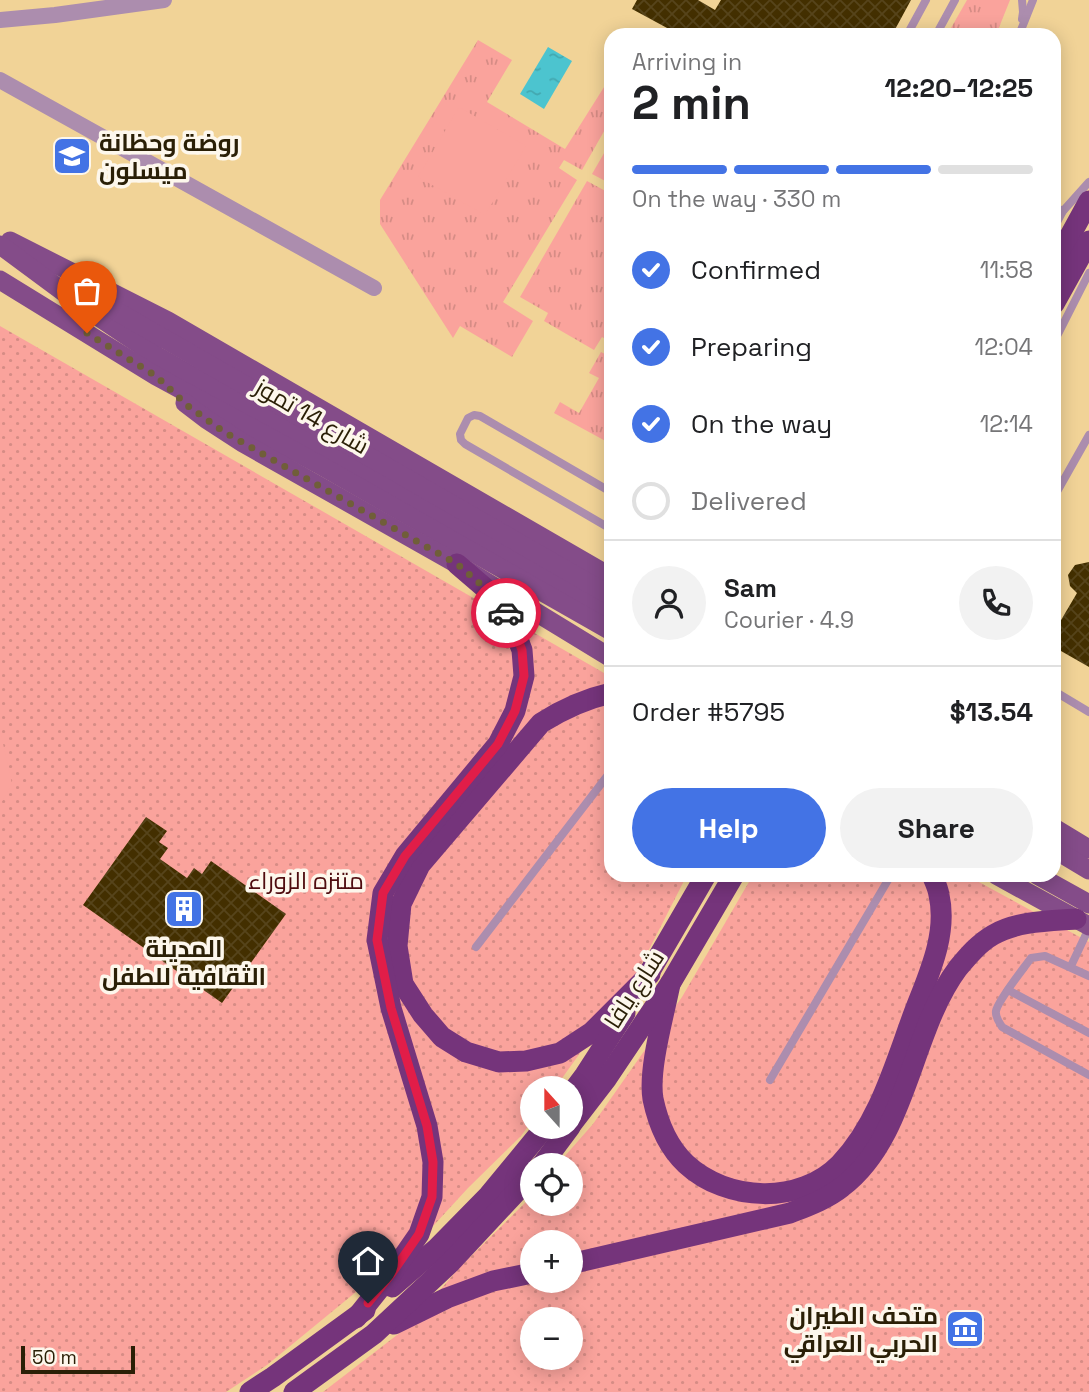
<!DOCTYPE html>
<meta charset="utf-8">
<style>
:root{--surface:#fff;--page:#f2f2f2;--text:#202124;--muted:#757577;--line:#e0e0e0;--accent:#4373e5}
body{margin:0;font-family:"Space Grotesk",Cairo,sans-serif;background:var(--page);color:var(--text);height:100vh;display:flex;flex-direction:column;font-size:26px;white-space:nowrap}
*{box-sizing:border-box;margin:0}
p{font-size:23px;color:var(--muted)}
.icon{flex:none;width:38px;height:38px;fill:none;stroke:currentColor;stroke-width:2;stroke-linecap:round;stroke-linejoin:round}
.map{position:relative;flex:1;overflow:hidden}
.side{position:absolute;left:604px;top:28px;width:457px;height:854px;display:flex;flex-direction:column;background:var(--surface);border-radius:21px;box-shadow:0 4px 18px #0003}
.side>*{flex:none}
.needle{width:46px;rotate:339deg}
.controls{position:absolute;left:520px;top:1076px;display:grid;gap:14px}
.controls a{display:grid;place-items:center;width:63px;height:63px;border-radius:50%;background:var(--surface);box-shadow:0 4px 18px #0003;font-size:35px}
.scale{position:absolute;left:21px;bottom:18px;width:114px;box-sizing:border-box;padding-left:7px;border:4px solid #2a1f06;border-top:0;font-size:19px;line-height:24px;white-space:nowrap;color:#2a1f06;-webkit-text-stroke:5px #fdf7ec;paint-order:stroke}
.pin{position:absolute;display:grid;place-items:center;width:60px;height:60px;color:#fff;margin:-72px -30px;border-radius:50% 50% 50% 0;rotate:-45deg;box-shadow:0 0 7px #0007}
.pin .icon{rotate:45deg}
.courier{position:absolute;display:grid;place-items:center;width:70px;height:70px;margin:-35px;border:5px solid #e11d48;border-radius:50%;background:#fff;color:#222;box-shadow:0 2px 9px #0007}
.summary em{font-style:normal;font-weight:600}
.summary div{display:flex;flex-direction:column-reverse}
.summary{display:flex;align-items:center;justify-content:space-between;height:119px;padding:0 28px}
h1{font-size:46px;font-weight:600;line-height:52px}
.bar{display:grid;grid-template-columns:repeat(4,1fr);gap:10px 7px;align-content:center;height:84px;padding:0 28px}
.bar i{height:9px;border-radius:5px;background:var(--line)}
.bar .on{background:var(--accent)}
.bar p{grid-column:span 4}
.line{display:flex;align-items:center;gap:18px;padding:0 28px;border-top:2px solid var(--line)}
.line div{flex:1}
.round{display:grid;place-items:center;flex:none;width:74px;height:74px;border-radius:37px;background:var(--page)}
ol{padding:0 28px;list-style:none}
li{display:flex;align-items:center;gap:21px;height:77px}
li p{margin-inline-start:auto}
li .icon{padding:7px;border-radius:50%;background:var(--accent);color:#fff;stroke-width:4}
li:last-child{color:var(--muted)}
li i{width:38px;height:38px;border:4px solid var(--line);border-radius:50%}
.action{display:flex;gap:14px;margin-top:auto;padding:14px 28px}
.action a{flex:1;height:80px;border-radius:42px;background:var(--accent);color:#fff;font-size:28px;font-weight:600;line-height:80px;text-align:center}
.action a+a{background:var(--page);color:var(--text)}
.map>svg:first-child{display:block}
.grass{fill:url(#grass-tufts)}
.park{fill:url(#park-dots);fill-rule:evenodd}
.pitch{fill:#faa39c}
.water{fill:url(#water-ripples)}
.building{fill:url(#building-cross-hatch)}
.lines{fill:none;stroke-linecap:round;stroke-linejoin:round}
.service{stroke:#ac8dae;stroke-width:8}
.minor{stroke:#ac8dae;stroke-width:16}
.primary{stroke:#844c89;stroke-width:19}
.motorway{stroke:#75347b;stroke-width:21}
.done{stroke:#705e39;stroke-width:7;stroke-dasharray:0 12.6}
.route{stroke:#e11d48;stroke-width:9}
.labels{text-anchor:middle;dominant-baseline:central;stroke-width:7;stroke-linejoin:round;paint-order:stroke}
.poi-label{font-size:24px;font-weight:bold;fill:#2a1f06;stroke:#fdf7ec;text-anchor:start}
.street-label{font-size:24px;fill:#2a1f06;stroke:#fdf7ec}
.park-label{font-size:24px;fill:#4f0c0f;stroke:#fdf7ec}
</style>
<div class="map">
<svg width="1089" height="1392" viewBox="0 0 1089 1392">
<defs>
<pattern id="grass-tufts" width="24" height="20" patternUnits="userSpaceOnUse" patternTransform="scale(1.75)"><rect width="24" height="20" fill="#faa39c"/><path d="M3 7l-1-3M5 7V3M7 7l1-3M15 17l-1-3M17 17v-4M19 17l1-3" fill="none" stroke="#d68c85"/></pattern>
<pattern id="park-dots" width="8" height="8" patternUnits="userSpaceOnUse" patternTransform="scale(1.75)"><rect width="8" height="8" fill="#faa39c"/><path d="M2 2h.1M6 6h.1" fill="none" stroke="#d68c85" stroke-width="1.8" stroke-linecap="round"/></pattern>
<pattern id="water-ripples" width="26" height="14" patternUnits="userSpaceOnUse" patternTransform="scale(1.75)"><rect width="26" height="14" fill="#4cc4cf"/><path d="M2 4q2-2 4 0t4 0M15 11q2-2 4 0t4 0" fill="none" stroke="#43a8b0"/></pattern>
<pattern id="building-cross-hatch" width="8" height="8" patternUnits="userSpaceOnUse" patternTransform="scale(1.75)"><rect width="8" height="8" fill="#432f00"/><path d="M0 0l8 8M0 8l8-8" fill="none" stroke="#56441b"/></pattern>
</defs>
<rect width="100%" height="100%" fill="#f1d397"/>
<g class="grass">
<polygon points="967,0 1010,0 996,35 947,35"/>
<polygon points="478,40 512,60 487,102 565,149 611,76 611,119 582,170 564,160 559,168 577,180 503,302 533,321 512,357 460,326 453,338 380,224 380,200"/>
<polygon points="611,141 611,184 592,174"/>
<polygon points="587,181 611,194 611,342 602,337 594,350 544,321 548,313 520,297"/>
<polygon points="601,352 611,357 611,400 609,404 611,408 611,444 554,413 560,402 579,413 599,378 589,373"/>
</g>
<g class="park">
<polygon points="0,326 611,677 611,875 687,875 636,975 555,1088 532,1088 532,1121 521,1136 468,1188 423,1237 267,1365 226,1392 0,1392"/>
<path d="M753,875H966L1089,942V1392H323L410,1325L459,1268L532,1196V1204H570V1166L557,1165L593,1124L682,997ZM532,1242H570V1281H532ZM532,1320H570V1358H532Z"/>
</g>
<g class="pitch">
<polygon points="459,107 526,146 485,215 418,177"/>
<polygon points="0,730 12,784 0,805"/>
</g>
<polygon class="water" points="548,47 572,61 544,109 520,94"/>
<g class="building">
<polygon points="637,0 698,0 715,10 721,0 911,0 892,35 680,35 632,9"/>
<polygon points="1089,562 1089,667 1054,647 1054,632 1077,593 1070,586 1068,575 1075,565"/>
<polygon points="146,817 167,831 159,842 168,848 160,859 187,878 194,868 202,874 211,861 286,914 222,1003 83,905"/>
</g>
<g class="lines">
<g class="service">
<polyline points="1022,19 1023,12 1022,0"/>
<polyline points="907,35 926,0"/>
<polyline points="936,35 955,0"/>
<polyline points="1019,35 1033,0"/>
<polyline points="1054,207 1063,211"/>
<polyline points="1054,228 1063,211 1089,182"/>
<polyline points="1054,342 1089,273"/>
<polyline points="611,492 480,416 474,415 468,418 460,434 461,440 465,444 611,529"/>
<polyline points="1054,497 1089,435"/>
<polyline points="1054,691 1089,712"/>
<polyline points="476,947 611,771"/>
<polyline points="1071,966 1089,928"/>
<path d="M1089,976L1045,956L1031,958C1024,968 998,1000 996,1011C995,1017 999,1022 1002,1027L1089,1075"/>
<polyline points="1008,990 1089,1033"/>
<polyline points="770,1080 891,875"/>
</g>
<g class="minor">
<polyline points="0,20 55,15 164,0"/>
<polyline points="0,80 374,288"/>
</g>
<g class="primary">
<polyline points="10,241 168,321 611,577"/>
<polyline points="0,245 84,307 157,356 611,612"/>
<polyline points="0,280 156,376 320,465 611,631"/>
<polyline points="90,296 611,596"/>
<polyline points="185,403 206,419 243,443 457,564 611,658"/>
<polyline points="1054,828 1089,849"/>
<polyline points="1054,849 1089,870"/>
<polyline points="996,875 1089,926"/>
<polyline points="1037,875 1089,904"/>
</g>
<g class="motorway">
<polyline points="1054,265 1089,201"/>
<polyline points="1054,304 1089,241"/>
<path d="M611,693C585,699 563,709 541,723L420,865L401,904L397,946L403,984L423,1015L442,1037L466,1052L499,1062L526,1061L560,1053L592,1032L650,974"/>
<path d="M670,984C664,1015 648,1069 653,1099C658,1123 668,1147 686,1164C727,1202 800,1205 840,1164C879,1123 895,1064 914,1013C928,976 948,935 939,895C938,888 935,882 932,875"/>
<polyline points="642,985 706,875"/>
<polyline points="570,1095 585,1075 625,1013"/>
<polyline points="570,1126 607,1078 670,984 734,875"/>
<polyline points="541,1166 570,1127"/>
<path d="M570,1264L790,1213C808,1206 827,1199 842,1187C908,1137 910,1032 958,968C968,956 979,943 993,935C1017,921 1049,921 1076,919"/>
<polyline points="392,1287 436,1249 489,1195 545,1127"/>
<polyline points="356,1318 392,1273 419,1234 432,1197 433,1162 427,1126 391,1008 377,940 383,893 405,856 498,744 515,711 524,676 522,650 510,619 492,594 457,564"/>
<polyline points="394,1324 447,1298 493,1281 532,1273"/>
<polyline points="250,1392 273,1377 365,1310"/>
<polyline points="294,1392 374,1334 450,1263 532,1175"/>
</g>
</g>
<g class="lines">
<polyline class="done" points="87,333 156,376 188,406 224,432 457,564 492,594 506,613"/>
<polyline class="route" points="368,1303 392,1273 419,1234 432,1197 433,1162 427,1126 391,1008 377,940 383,893 405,856 498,744 515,711 524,676 522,650 510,619 506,613"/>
</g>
<defs>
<symbol id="school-square" viewBox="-11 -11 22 22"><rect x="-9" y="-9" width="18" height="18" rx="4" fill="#4373e5" stroke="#fdf7ec"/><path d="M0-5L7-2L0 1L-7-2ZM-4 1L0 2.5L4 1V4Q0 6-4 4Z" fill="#fff"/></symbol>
<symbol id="building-square" viewBox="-11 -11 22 22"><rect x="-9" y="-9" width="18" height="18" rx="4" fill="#4373e5" stroke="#fdf7ec"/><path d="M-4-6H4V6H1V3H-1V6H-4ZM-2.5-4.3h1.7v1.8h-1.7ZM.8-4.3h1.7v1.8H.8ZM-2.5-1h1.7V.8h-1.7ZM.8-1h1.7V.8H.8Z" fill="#fff"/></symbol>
<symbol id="museum-square" viewBox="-11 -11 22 22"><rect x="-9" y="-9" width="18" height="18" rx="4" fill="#4373e5" stroke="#fdf7ec"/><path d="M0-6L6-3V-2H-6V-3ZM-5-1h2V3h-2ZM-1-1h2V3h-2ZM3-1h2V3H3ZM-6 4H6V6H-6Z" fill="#fff"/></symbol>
</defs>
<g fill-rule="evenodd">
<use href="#school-square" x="50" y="134" width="44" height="44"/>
<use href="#building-square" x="162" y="887" width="44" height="44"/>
<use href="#museum-square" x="943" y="1307" width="44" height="44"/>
</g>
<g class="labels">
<g class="poi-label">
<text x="99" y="142">روضة وحظانة<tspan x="99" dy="28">ميسلون</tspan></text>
<text x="184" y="948" text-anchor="middle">المدينة<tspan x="184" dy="28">الثقافية للطفل</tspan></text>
<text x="938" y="1315" text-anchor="end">متحف الطيران<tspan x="938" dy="28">الحربي العراقي</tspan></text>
</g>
<g class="street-label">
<text transform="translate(312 416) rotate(30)">شارع 14 تموز</text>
<text transform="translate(634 989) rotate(-57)">شارع يافا</text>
</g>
<g class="park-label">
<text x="306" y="880">متنزه الزوراء</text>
</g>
</g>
</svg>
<div class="controls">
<a><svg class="needle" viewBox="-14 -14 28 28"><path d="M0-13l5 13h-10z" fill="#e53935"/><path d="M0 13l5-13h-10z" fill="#757577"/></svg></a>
<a><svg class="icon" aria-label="locate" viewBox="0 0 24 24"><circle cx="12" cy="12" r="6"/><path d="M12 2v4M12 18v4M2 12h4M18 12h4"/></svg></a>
<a>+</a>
<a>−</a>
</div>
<div class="scale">50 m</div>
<div class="pin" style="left:87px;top:333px;background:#ea580c"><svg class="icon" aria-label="bag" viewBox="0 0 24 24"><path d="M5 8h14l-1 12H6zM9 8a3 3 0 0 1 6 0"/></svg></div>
<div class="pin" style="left:368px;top:1303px;background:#1f2937"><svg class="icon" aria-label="home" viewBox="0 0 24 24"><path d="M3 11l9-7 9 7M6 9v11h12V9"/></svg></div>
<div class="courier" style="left:506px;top:613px"><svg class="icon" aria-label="car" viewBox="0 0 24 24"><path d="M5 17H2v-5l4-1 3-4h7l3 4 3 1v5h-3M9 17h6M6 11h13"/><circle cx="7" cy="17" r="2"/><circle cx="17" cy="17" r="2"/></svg></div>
<section class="side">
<div class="summary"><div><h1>2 min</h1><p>Arriving in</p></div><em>12:20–12:25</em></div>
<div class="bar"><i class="on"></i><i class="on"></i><i class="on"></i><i></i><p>On the way · 330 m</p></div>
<ol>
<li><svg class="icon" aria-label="check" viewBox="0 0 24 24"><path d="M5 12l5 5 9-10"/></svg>Confirmed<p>11:58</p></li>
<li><svg class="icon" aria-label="check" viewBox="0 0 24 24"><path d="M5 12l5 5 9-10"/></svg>Preparing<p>12:04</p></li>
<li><svg class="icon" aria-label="check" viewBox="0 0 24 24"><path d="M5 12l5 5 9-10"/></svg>On the way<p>12:14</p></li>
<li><i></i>Delivered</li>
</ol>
<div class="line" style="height:126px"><a class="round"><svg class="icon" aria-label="person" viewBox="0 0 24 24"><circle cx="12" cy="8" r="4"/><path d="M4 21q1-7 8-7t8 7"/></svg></a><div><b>Sam</b><p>Courier · 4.9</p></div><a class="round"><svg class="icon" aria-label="phone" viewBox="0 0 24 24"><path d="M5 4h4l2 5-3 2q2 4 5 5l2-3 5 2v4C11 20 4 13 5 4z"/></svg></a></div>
<div class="line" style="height:91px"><div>Order #5795</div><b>$13.54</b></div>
<div class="action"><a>Help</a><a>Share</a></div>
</section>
</div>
